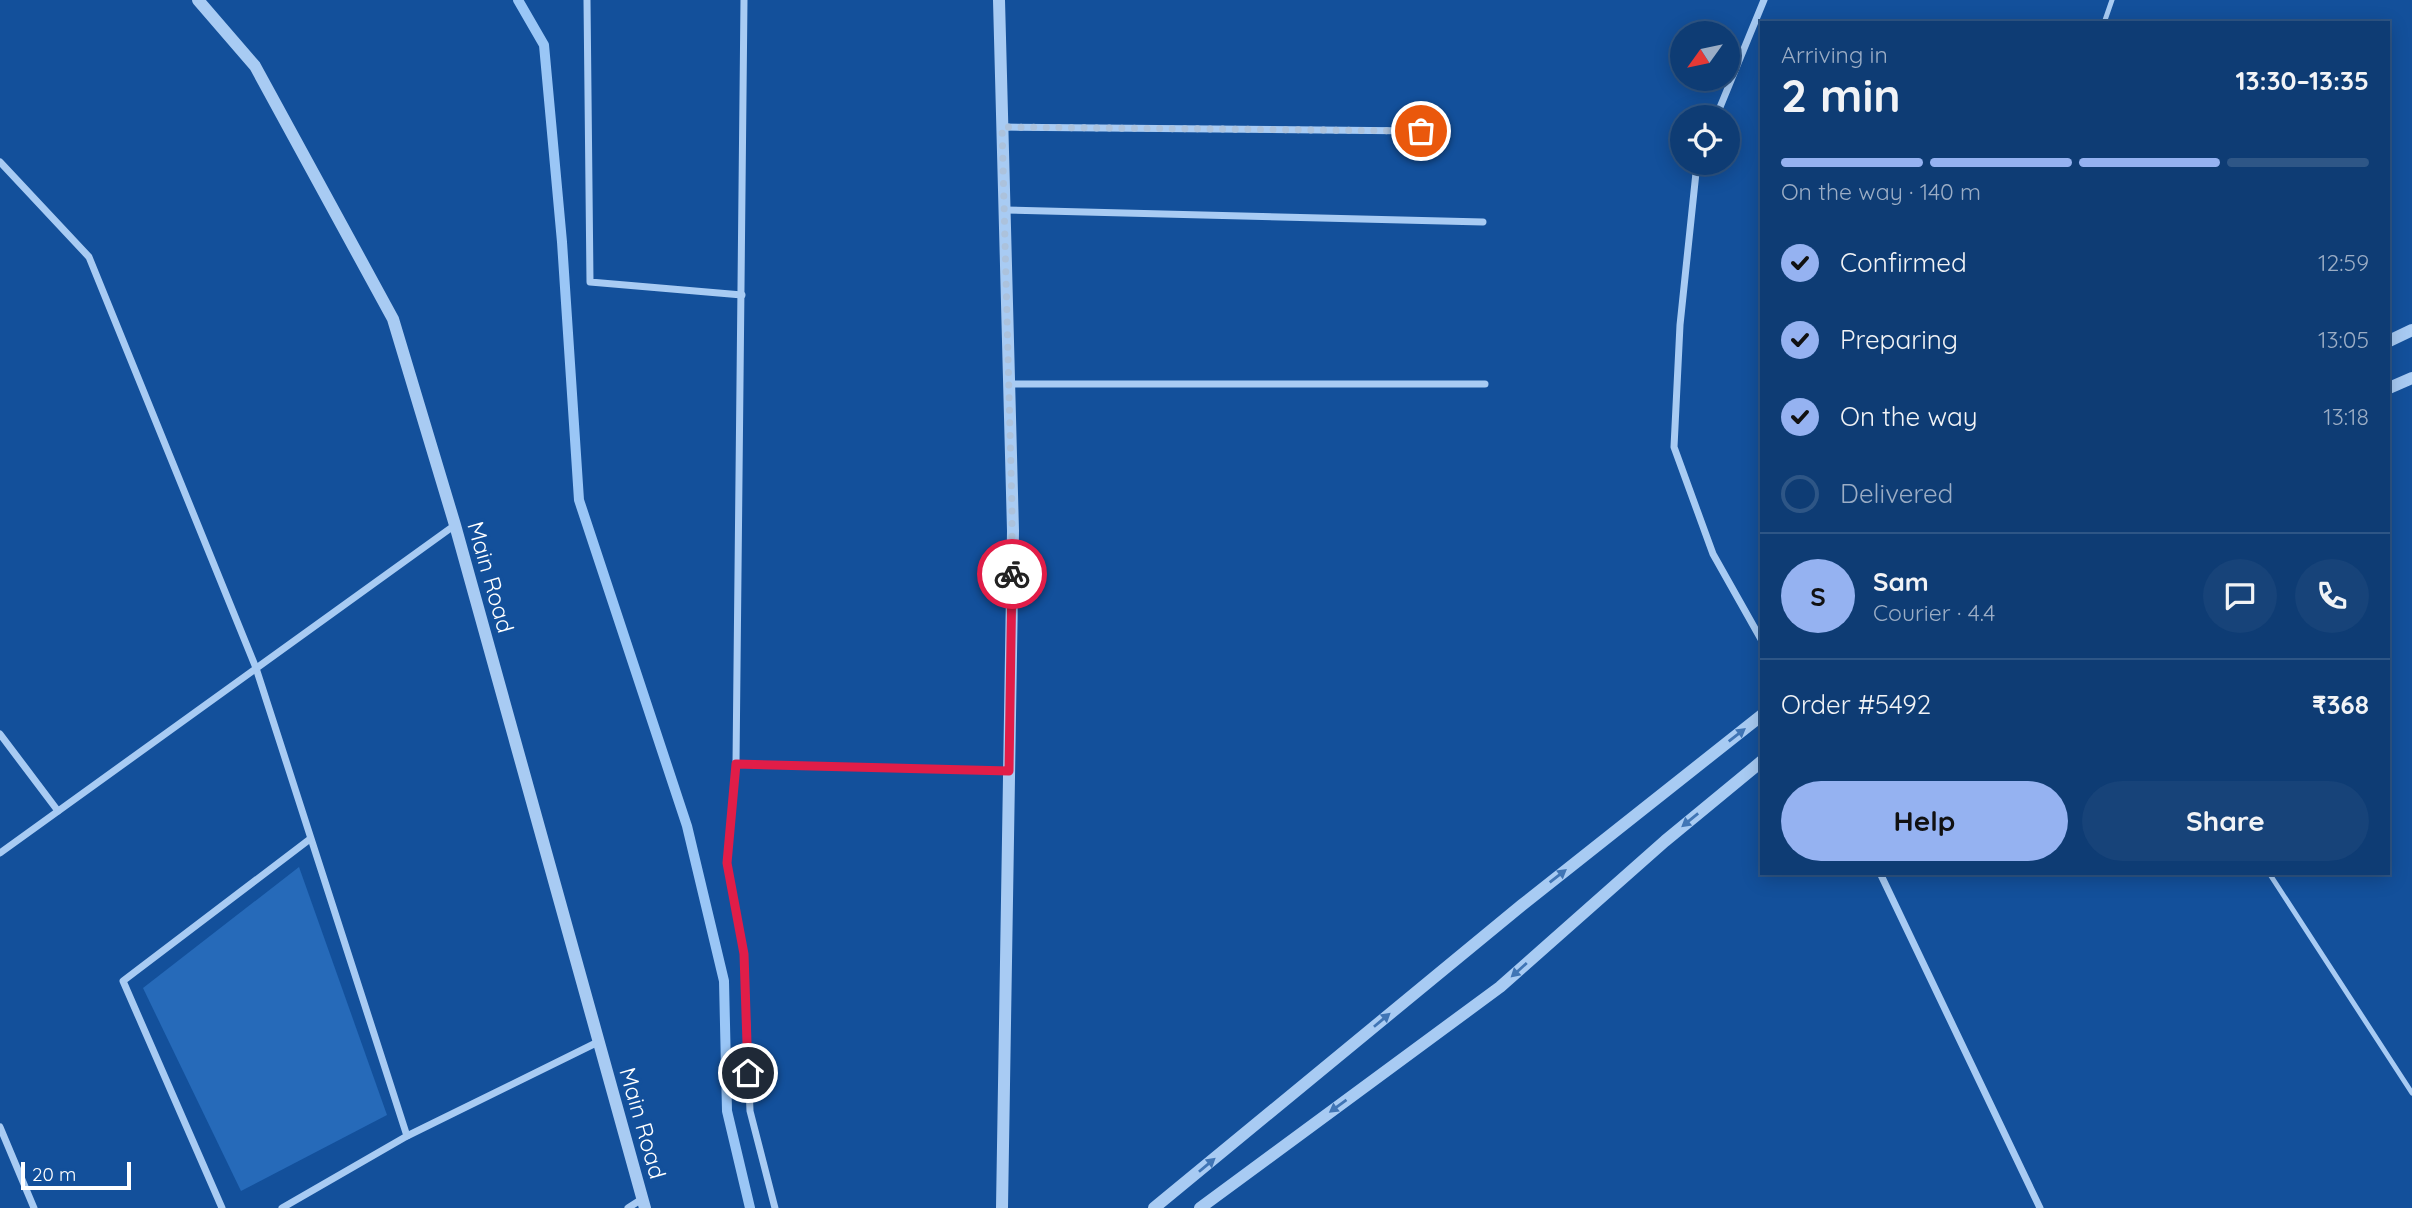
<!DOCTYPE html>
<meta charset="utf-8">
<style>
:root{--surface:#0e3c74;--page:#174379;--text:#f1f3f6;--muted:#9badc5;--line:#2e5686;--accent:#95b2f1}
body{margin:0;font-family:Quicksand,sans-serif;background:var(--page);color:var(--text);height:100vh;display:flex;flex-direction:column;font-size:26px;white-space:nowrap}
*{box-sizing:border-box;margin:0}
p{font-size:23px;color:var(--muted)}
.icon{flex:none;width:38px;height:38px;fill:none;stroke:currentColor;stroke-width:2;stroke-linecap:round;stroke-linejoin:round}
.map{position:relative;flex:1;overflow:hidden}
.side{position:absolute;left:1760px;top:21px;width:630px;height:854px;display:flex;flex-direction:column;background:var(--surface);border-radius:0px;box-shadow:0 4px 18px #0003,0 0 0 2px var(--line)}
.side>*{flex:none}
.needle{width:46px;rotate:237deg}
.fabs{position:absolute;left:1670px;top:21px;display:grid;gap:14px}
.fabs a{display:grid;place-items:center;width:70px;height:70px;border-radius:50%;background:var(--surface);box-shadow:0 4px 18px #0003,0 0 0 2px var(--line);font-size:35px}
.scale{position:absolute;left:21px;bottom:18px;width:110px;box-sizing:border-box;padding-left:7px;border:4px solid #fff;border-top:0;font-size:19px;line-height:24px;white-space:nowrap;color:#fff;-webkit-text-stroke:5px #13509b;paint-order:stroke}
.pin{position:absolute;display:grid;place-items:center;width:60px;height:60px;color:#fff;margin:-30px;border:4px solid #fff;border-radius:50%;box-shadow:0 2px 7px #0007}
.courier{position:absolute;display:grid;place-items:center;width:70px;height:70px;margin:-35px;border:5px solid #e11d48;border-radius:50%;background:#fff;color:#222;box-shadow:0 2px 9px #0007}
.overview em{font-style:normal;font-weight:800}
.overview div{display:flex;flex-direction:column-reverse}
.overview{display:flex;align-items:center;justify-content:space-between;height:119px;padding:0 21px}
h1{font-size:46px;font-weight:800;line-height:52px}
.bar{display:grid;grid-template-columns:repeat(4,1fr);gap:10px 7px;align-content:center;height:84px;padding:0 21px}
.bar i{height:9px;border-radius:5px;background:var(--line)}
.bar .active{background:var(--accent)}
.bar p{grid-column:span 4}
.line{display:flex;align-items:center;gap:18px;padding:0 21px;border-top:2px solid var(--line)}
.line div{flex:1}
.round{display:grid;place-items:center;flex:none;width:74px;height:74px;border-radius:37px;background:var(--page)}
ol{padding:0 21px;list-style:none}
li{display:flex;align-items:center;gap:21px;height:77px}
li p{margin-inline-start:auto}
li .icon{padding:7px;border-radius:50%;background:var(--accent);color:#111;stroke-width:4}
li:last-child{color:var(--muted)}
li i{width:38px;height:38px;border:4px solid var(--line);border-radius:50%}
.cta{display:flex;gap:14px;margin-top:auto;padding:14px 21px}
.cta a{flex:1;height:80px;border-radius:42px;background:var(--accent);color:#111;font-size:28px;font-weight:800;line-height:80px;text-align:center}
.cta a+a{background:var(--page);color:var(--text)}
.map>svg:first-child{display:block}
.green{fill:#266ab9}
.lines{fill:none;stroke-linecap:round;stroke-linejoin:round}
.stream{stroke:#9ac6f6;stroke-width:10}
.service{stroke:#a8cbf3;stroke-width:5}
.minor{stroke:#a8cbf3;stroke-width:7}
.tertiary{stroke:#a8cbf3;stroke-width:12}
.oneway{fill:#4075b5}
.done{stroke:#acc2dc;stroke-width:7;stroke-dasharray:0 12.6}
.route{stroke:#e11d48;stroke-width:9}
.labels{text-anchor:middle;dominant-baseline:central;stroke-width:7;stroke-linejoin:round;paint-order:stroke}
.street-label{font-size:23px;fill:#fff;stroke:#13509b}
</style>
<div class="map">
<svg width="2412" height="1208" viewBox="0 0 2412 1208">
<rect width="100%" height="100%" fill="#13509b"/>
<polygon class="green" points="299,867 387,1115 241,1191 143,988"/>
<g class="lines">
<polyline class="stream" points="518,0 544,45 562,242 579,500 687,826 724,981 727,1111 750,1208"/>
<g class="service">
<polyline points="2104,23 2112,0"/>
<polyline points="2269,873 2412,1093"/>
</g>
<g class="minor">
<polyline points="587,0 590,282 742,295"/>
<polyline points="744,0 736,764 727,863 744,954 750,1111 775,1208"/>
<polyline points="1716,117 1764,0"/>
<polyline points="1002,127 1421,131"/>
<polyline points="0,162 89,257 256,668 407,1136"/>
<polyline points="1697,163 1680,325 1674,447 1713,554 1762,641"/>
<polyline points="1004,210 1483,222"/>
<polyline points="1009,384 1485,384"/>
<polyline points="0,734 58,811"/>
<polyline points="736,764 1008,771"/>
<polyline points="0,853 455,525"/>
<polyline points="1880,873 2040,1208"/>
<polyline points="0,1127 34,1208"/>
<polyline points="222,1208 123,981 310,839"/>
<polyline points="282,1208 407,1136 598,1042"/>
<polyline points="628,1208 642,1199"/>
</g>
<g class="tertiary">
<polyline points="198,0 255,66 393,319 455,525 645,1208"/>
<polyline points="999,0 1013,531 1002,1208"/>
<polyline points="2389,341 2412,330"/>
<polyline points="2389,388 2412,378"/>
<polyline points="1154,1208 1522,905 1762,715"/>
<polyline points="1200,1208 1500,987 1665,841 1762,761"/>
</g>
</g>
<defs><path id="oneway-solid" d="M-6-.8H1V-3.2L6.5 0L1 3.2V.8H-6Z" transform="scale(1.75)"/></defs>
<g class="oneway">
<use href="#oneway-solid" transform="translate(1737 735) rotate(-38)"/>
<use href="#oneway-solid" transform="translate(1690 820) rotate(141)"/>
<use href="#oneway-solid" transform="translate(1558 876) rotate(-38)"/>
<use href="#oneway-solid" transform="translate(1519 970) rotate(138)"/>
<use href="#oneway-solid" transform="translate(1382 1020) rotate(-40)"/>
<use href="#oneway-solid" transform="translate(1338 1106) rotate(144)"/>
<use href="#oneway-solid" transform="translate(1207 1165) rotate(-40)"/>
</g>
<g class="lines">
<polyline class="done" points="1012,574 1012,507 1002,127 1421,131"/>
<polyline class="route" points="748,1073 744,954 727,863 736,764 1009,771 1012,574"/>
</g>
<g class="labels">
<g class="street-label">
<text transform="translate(491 577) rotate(74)">Main Road</text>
<text transform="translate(643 1123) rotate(74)">Main Road</text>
</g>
</g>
</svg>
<div class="fabs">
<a><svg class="needle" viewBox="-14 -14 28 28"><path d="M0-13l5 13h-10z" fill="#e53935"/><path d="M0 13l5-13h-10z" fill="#9badc5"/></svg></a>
<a><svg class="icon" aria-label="locate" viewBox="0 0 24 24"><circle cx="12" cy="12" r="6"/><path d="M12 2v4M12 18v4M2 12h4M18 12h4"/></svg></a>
</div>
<div class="scale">20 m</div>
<div class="pin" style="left:1421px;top:131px;background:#ea580c"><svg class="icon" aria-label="bag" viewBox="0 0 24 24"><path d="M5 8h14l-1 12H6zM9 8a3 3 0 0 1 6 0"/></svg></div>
<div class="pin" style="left:748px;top:1073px;background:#1f2937"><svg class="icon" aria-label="home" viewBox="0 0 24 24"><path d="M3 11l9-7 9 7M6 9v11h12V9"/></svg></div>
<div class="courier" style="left:1012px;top:574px"><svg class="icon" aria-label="bike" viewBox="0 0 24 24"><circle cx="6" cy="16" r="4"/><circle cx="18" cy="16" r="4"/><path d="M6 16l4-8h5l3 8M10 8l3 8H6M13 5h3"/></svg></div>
<section class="side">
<div class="overview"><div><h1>2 min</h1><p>Arriving in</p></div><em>13:30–13:35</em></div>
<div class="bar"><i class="active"></i><i class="active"></i><i class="active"></i><i></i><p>On the way · 140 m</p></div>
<ol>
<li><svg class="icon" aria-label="check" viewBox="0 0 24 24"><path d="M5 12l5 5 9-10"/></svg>Confirmed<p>12:59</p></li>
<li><svg class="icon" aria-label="check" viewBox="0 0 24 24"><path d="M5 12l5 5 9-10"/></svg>Preparing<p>13:05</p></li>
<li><svg class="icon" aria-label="check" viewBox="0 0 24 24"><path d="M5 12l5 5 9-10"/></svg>On the way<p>13:18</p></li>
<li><i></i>Delivered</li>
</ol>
<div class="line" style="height:126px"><b class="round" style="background:var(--accent);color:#111">S</b><div><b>Sam</b><p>Courier · 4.4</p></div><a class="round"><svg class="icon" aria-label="chat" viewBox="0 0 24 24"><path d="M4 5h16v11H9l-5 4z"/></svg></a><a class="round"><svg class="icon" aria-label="phone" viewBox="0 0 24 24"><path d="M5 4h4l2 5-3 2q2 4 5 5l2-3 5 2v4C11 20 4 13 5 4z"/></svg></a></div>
<div class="line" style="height:91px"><div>Order #5492</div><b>₹368</b></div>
<div class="cta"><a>Help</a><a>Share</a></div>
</section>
</div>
